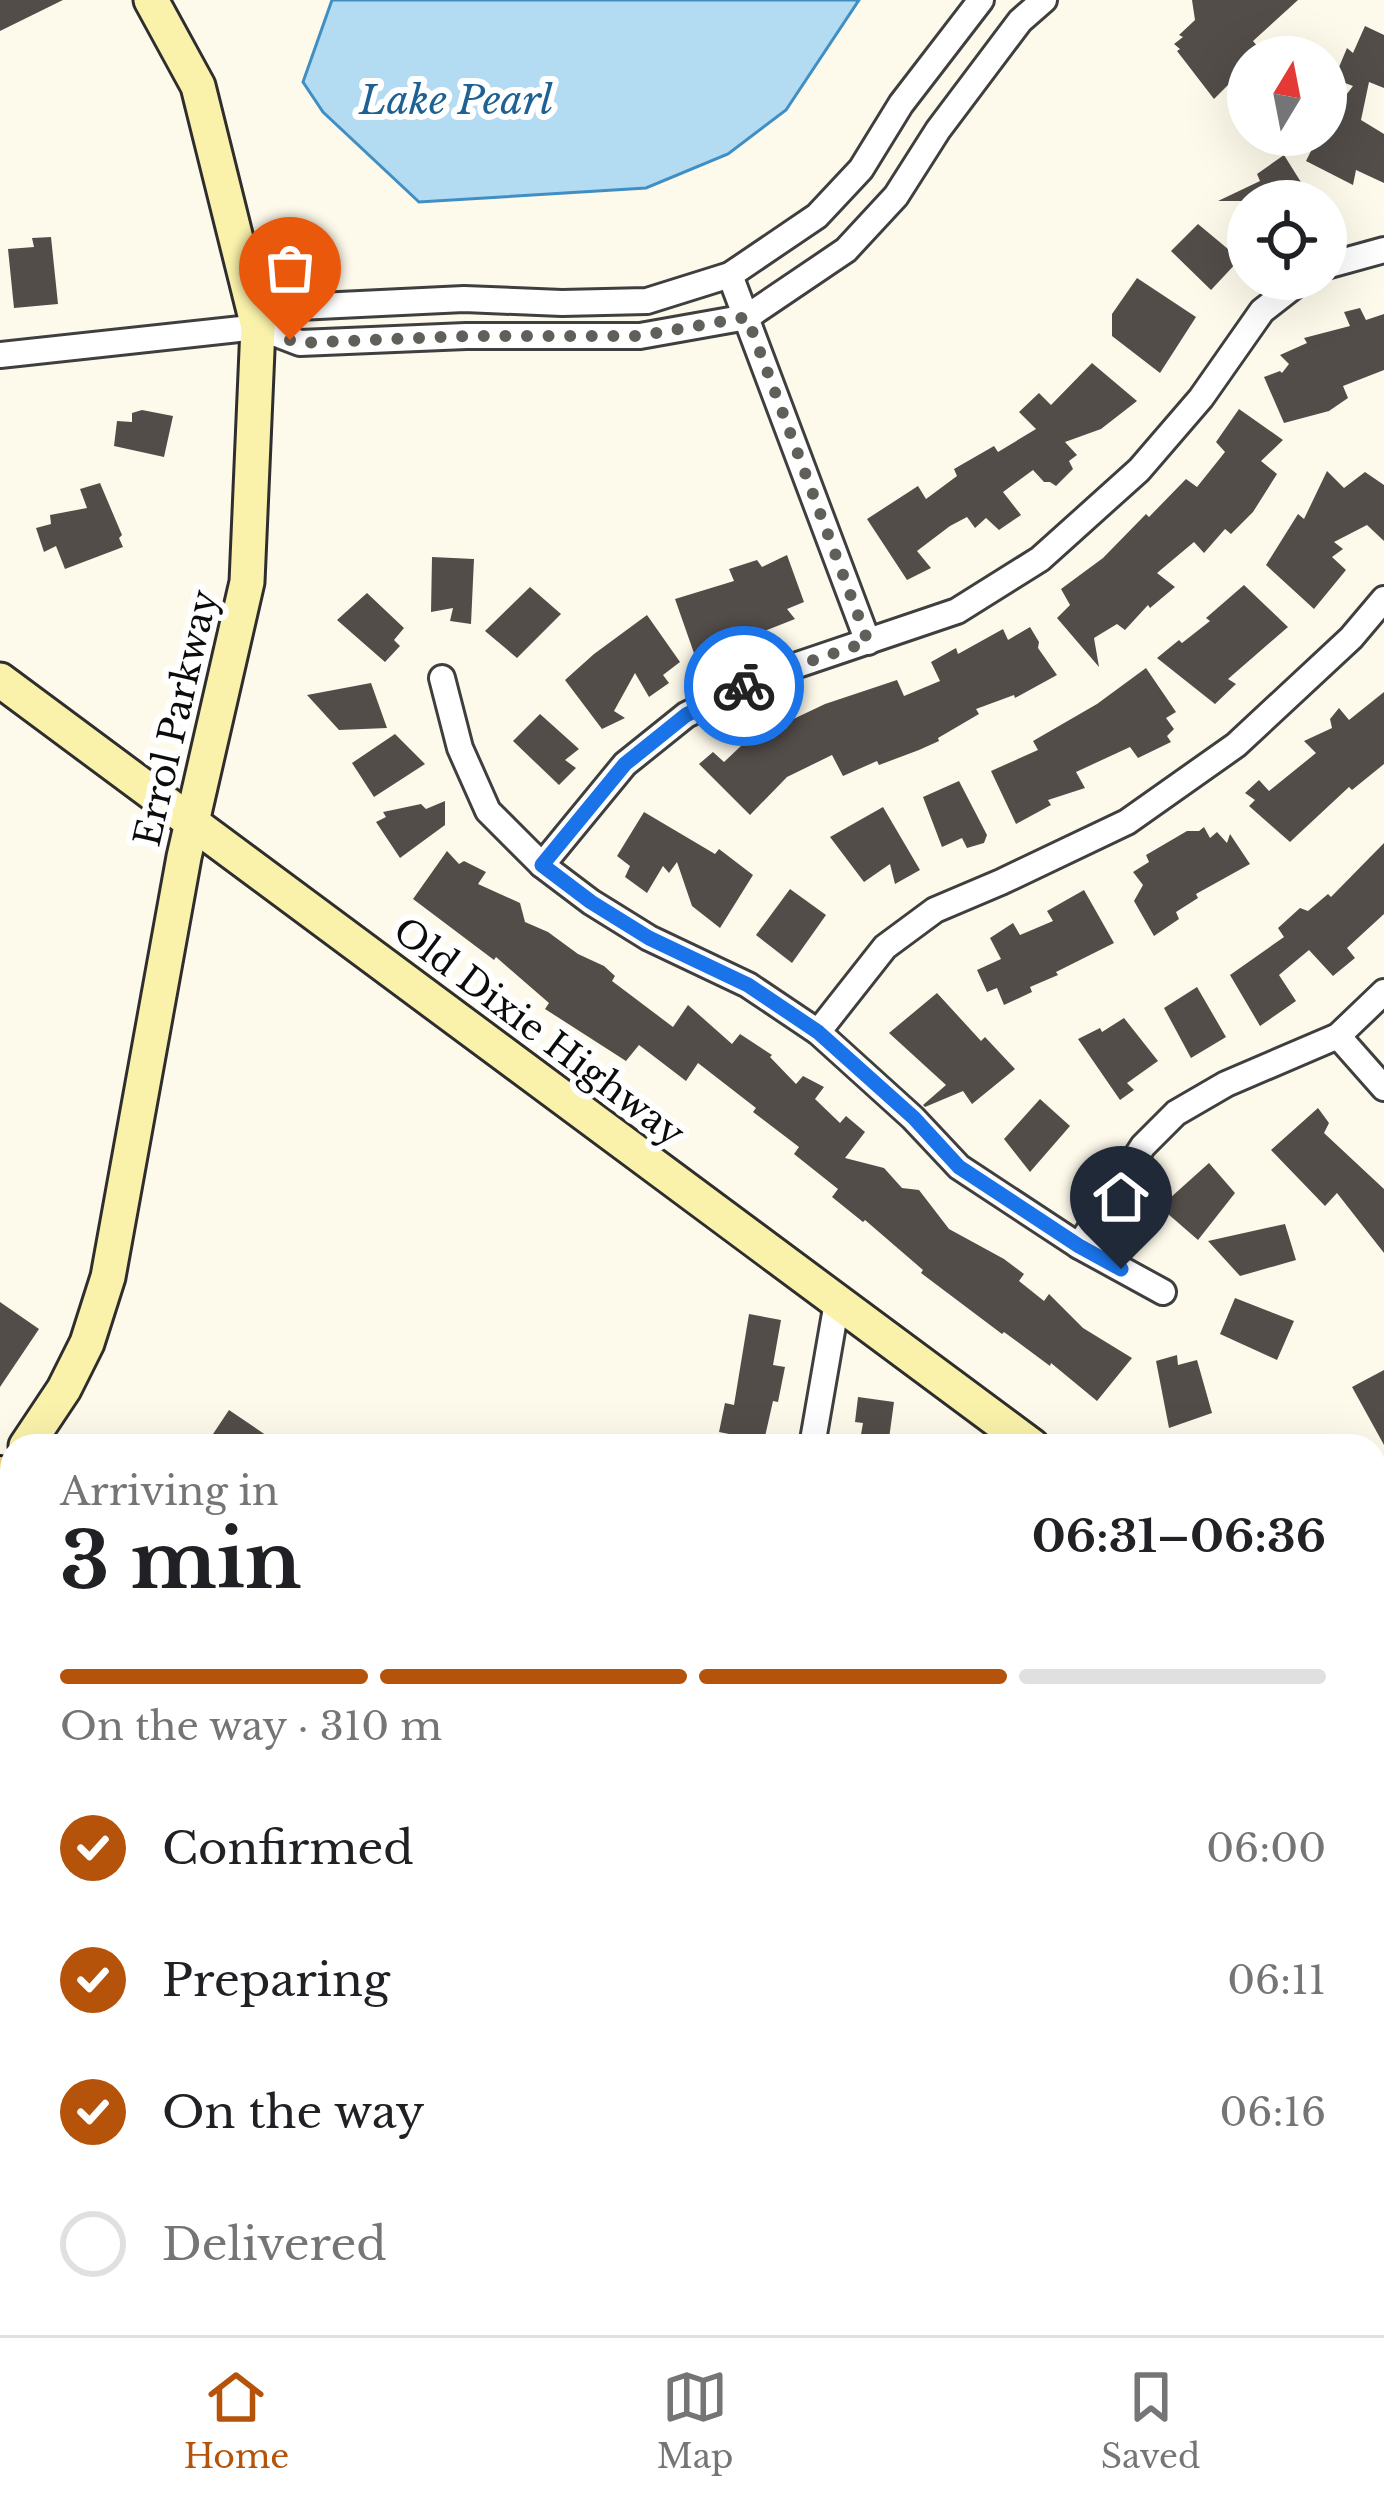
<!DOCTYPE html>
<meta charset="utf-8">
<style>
:root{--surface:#fff;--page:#f2f2f2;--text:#202124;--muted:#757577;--line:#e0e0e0;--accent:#b45309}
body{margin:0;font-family:"Libre Baskerville",serif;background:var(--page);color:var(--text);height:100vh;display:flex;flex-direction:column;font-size:45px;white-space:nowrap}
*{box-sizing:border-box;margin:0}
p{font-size:39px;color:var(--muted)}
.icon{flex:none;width:66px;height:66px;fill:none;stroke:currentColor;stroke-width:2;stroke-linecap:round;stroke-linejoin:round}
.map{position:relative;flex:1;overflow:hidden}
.details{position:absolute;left:0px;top:1434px;width:1386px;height:903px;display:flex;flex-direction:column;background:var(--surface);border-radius:36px 36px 0 0;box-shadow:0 12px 48px #0002}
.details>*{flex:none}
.needle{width:78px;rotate:10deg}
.fabs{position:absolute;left:1227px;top:36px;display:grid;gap:24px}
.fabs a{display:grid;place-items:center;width:120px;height:120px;border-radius:50%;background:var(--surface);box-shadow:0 12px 48px #0002;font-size:60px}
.pin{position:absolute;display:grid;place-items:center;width:102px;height:102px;color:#fff;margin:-123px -51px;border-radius:50% 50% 50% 0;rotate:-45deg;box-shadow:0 0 12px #0007}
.pin .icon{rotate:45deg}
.courier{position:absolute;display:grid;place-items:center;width:120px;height:120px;margin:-60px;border:9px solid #1a73e8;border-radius:50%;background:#fff;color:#222;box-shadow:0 3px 15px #0007}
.overview em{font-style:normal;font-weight:800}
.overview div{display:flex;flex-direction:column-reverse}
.overview{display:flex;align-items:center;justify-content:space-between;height:204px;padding:0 60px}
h1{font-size:78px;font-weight:800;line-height:90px}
.bar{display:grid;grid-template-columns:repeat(4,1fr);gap:18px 12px;align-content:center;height:144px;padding:0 60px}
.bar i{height:15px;border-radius:9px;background:var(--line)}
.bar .active{background:var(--accent)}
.bar p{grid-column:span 4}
ol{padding:0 60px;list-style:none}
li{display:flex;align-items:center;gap:36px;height:132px}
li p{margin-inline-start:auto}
li .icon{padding:12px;border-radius:50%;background:var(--accent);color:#fff;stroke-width:4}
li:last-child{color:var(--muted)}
li i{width:66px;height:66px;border:6px solid var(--line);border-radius:50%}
.tab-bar{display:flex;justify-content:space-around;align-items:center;height:168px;border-top:3px solid var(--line);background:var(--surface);font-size:33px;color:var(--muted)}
.tab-bar a{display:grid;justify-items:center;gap:6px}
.tab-bar .active{color:var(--accent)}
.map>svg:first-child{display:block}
.water{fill:#b3dbf2;stroke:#3f8fc4;stroke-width:3}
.building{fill:#534d49}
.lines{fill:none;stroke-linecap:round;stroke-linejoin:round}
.street-casing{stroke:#3f3f3f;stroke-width:30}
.secondary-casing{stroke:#2e2e2e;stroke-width:39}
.primary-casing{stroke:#1d1d1d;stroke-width:42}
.street{stroke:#fff;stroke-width:24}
.secondary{stroke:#faf1aa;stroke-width:33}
.primary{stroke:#f0cf69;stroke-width:36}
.rail-casing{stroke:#b22d34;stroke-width:10}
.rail{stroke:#fff;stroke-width:6;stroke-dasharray:18;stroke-linecap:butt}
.done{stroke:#615f5a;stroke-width:12;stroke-dasharray:0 21.6}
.route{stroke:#1a73e8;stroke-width:15}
.labels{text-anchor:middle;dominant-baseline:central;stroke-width:12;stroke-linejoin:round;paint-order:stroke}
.street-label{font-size:36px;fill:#0c0c0c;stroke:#fff}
.water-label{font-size:39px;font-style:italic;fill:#1d6195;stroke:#fff}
</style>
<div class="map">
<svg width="1384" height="2335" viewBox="0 0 1384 2335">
<rect width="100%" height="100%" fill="#fefaeb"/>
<polygon class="water" points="332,0 859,0 786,110 728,154 646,188 419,202 323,112 303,82"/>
<g class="building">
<polygon points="0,0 63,0 0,31"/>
<polygon points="1192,0 1298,0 1253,41 1266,57 1248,57 1248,95 1234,79 1214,99 1177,51 1180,49 1174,44 1183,37 1179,35 1195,20"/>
<polygon points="1365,26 1384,35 1384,88 1369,82 1361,120 1384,134 1384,183 1356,170 1353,185 1306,161 1319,135 1326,135 1326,121 1353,86 1334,79 1347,48 1353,53"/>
<polygon points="1284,155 1304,187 1293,192 1298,201 1218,201 1260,181 1257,174"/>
<polygon points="1198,224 1240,259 1211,290 1171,251"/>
<polygon points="51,237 58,304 14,308 8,249 34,247 32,238"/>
<polygon points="1137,278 1196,317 1160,373 1112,336 1112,314"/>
<polygon points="1360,308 1366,320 1384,314 1384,370 1343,386 1348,398 1329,411 1284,423 1264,377 1280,371 1282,373 1289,364 1280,355 1307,343 1304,338 1350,326 1344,312"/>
<polygon points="1092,363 1137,401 1101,429 1065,442 1077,455 1069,461 1073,469 1056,486 1050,482 1044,482 1033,470 1003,492 1021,515 999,530 986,518 975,528 967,517 950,526 917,551 931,568 907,580 867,519 918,486 926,499 957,476 954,469 994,446 998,452 1036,429 1019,412 1039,393 1051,405"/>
<polygon points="1239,409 1283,440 1261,461 1277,474 1253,512 1231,534 1225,529 1204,553 1194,542 1157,573 1175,587 1150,608 1148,605 1125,630 1117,624 1094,638 1099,667 1057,618 1070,605 1061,589 1103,558 1146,514 1149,517 1186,479 1197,487 1225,452 1216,442"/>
<polygon points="142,410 173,416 164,457 114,446 117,421 132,422 132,413"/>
<polygon points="1327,471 1344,488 1365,472 1384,485 1384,541 1367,525 1334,542 1343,549 1332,557 1346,570 1314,609 1266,565 1298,514 1304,519"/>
<polygon points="100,483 122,535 119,538 123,547 65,569 56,546 44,552 36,528 51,524 50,515 87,508 80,489"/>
<polygon points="787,555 804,602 787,609 795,619 739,641 742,645 695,656 675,599 734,581 729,569 757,560 762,567"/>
<polygon points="432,557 474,559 471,624 450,621 453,608 431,612"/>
<polygon points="1244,585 1288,627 1228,679 1236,684 1215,704 1157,658 1179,640 1182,643 1210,621 1206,618"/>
<polygon points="530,587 561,614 517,658 485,631"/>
<polygon points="367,593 404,628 394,640 400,646 385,662 337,620"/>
<polygon points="647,615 680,662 663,675 669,683 649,697 635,673 614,711 625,718 602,729 565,680 594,654"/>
<polygon points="1030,627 1039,642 1038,648 1057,675 1015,698 1014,695 976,709 979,714 938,738 939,741 919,750 879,765 877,761 843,776 832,755 787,777 750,815 699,764 713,752 724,762 742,745 764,730 766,732 825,704 897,680 904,696 940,681 931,662 956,648 958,654 1003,629 1008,640"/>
<polygon points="1146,668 1176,712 1166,718 1174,729 1167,736 1171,742 1138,758 1130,747 1076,772 1085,788 1048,800 1051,805 1016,824 991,771 1038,750 1033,741 1097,704"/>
<polygon points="371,683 387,728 339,730 307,695"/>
<polygon points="1384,692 1384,764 1352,790 1349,787 1290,842 1249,806 1255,800 1245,793 1259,780 1269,791 1316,753 1304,741 1332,728 1330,719 1339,708 1349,720"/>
<polygon points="540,714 579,749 565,760 576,768 559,785 513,741"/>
<polygon points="395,734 425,764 374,797 352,763"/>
<polygon points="959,781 987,835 984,843 967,848 962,838 942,847 923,797"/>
<polygon points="445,801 445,825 400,858 376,822 386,817 383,812 421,804 426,809"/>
<polygon points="883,807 920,870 895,884 890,864 864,882 830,837"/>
<polygon points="644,812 715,854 719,849 753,875 720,928 692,906 677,862 669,873 663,866 647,893 625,877 630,866 617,856"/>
<polygon points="1204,827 1210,838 1217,832 1227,843 1230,834 1250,864 1196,894 1198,898 1176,912 1179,919 1154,936 1134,901 1143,885 1133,872 1149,862 1146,855 1187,831 1199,831"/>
<polygon points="1384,843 1384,914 1347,948 1355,958 1333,976 1309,950 1279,975 1296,1001 1260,1026 1230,975 1284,937 1278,928 1300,908 1308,911 1328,894 1331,897"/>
<polygon points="447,851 459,864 464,861 486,872 478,884 520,903 525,922 548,932 578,954 604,966 615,976 612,981 673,1027 688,1005 732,1044 740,1034 772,1055 770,1057 796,1084 803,1076 824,1087 815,1099 840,1123 846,1116 865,1132 845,1158 884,1168 902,1188 919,1190 949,1229 1004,1259 1024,1274 1019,1281 1044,1301 1049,1294 1083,1328 1132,1358 1097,1401 1051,1363 1050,1366 1004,1332 1002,1334 921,1273 923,1270 865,1220 863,1222 832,1197 838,1189 794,1154 799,1147 753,1112 756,1108 698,1063 686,1081 639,1045 626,1061 545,1009 549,1003 496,957 494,960 413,899"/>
<polygon points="790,889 826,915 792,963 756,935"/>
<polygon points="1084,890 1114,943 1056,972 1058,975 1030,987 1032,992 1004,1005 997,988 987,992 977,970 1001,959 990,938 1013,923 1020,935 1053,921 1047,911"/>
<polygon points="1197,987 1226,1037 1191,1058 1164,1008"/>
<polygon points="937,993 981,1041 985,1037 1015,1069 972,1104 963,1091 925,1107 923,1105 946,1085 889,1033"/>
<polygon points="1124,1018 1158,1061 1127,1083 1134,1090 1120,1100 1078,1039 1100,1028 1102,1032"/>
<polygon points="1040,1099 1070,1126 1030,1172 1004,1139"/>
<polygon points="1318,1108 1329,1123 1324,1133 1384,1189 1384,1253 1337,1193 1325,1206 1271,1150"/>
<polygon points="1209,1163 1235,1193 1198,1240 1160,1207"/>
<polygon points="1285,1224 1296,1260 1240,1276 1208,1241"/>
<polygon points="1235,1298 1294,1321 1277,1360 1220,1334"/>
<polygon points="0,1302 39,1329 0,1387"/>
<polygon points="749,1314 781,1320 773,1365 785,1367 778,1402 773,1401 764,1441 719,1432 725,1403 734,1405"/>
<polygon points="1177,1355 1178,1365 1197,1360 1212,1413 1169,1428 1156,1361"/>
<polygon points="1384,1370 1384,1445 1352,1387"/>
<polygon points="858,1397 894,1402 888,1446 859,1446 863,1423 855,1422"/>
<polygon points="229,1410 282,1446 205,1446"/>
</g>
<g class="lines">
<defs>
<g id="street">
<polyline points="1326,266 1384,250"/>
<polyline points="730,275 868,642"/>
<polyline points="258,327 300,343 466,336 640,336 747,317 846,250 896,196 938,130 1020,21 1044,0"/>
<polyline points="0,355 258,327 298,307 464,299 562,303 647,301 730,275 817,216 861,169 901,104 981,0"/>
<polyline points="442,678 460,748 488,811 542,865 591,902 649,938 748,985 818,1032 913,1118 959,1167 1079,1246 1163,1292"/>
<polyline points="542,865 625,764 686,715 762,677 957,611 1040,559 1139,470 1201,398 1262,311 1303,279"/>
<polyline points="818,1032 885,947 935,910 1001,882 1127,822 1236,745 1351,638 1384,599"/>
<polyline points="1338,1036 1384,1088"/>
<polyline points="1079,1246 1143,1146 1176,1113 1226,1084 1338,1036 1384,992"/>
<polyline points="812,1446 837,1302"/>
<polyline points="458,2335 460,2325"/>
</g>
<g id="secondary">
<polyline points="0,680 1032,1446"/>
<polyline points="26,1446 64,1389 87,1343 108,1277 184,857 247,582 258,327 198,86 151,0"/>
<polyline points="1374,1700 1384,1707"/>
</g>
<g id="primary">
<polyline points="0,1475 12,1483"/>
<polyline points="0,1552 12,1560"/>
<polyline points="1158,2325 1173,2335"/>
<polyline points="1274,2325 1289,2335"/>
</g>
</defs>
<use href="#street" class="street-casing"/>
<use href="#secondary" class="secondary-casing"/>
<use href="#primary" class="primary-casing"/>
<use href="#street" class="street"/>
<use href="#secondary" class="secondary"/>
<use href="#primary" class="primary"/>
<defs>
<g id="rail">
<polyline points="0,2117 12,2122"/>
<polyline points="555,2325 582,2335"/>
</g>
</defs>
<use href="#rail" class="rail-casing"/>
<use href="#rail" class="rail"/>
</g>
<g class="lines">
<polyline class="done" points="290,340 299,343 466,336 640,336 747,317 868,642 762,677 744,686"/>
<polyline class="route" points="744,686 686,715 625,764 542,865 591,902 649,938 748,985 818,1032 914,1118 959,1167 1079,1246 1121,1269"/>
</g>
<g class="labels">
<g class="street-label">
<text transform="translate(176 718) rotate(-77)">Errol Parkway</text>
<text transform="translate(539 1032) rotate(37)">Old Dixie Highway</text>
</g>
<g class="water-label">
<text x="456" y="100">Lake Pearl</text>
</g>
</g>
</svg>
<div class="fabs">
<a><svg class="needle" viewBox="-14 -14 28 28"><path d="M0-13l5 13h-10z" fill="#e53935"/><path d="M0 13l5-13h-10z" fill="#757577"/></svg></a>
<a><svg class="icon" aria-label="locate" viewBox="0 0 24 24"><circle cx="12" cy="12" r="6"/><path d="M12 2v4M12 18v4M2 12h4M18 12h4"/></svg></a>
</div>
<div class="pin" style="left:290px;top:340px;background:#ea580c"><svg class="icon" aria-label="bag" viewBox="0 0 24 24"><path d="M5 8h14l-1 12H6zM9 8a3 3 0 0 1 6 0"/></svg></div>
<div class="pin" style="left:1121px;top:1269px;background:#1f2937"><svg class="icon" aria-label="home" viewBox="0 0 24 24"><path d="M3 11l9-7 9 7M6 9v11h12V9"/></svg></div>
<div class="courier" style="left:744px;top:686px"><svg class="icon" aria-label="bike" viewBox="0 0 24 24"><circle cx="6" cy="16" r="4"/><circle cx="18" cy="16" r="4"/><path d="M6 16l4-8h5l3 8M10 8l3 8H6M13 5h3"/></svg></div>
<section class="details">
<div class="overview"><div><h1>3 min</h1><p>Arriving in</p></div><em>06:31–06:36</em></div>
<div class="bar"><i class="active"></i><i class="active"></i><i class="active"></i><i></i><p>On the way · 310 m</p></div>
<ol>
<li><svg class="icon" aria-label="check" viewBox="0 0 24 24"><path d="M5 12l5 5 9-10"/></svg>Confirmed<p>06:00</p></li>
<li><svg class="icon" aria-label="check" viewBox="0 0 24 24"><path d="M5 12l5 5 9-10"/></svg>Preparing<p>06:11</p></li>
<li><svg class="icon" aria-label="check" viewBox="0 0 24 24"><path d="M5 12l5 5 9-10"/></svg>On the way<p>06:16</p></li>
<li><i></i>Delivered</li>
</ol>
</section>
</div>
<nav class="tab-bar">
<a class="active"><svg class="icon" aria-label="home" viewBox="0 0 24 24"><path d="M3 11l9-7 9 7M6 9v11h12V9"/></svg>Home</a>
<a><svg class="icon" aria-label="map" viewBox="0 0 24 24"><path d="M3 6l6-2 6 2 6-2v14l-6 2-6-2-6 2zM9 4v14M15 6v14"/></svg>Map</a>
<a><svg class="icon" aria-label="saved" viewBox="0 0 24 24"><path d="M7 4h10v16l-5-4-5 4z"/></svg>Saved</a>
</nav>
